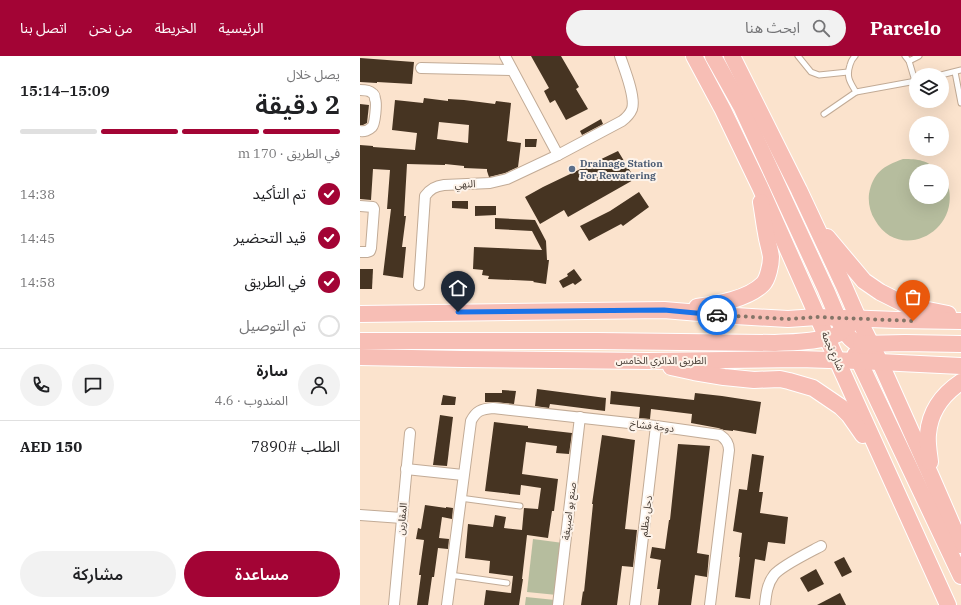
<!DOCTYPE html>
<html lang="ar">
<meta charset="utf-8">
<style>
:root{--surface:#fff;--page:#f2f2f2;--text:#202124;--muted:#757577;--line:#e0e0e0;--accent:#a30435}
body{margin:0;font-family:"IBM Plex Serif","Noto Sans Arabic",serif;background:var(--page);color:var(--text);direction:rtl;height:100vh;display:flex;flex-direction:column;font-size:15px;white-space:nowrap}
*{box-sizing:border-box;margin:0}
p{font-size:13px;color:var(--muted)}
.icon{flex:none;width:22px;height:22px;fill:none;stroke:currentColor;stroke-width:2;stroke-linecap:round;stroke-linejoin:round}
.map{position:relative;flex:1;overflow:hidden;direction:ltr}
.details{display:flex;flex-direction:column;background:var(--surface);width:360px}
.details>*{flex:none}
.controls{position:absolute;left:549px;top:12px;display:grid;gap:8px}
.controls a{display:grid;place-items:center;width:40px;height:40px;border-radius:50%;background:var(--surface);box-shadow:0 4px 16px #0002;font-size:20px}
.pin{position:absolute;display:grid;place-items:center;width:34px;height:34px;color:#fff;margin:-41px -17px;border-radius:50% 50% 50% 0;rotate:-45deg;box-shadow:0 0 4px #0007}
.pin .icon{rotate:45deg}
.courier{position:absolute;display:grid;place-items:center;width:40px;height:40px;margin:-20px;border:3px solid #1a73e8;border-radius:50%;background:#fff;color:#222;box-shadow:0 1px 5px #0007}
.summary em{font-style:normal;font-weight:600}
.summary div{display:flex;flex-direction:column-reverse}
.summary{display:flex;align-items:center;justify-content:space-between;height:68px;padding:0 20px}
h1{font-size:26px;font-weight:600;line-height:30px}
.bar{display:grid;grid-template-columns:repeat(4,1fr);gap:6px 4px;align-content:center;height:48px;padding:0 20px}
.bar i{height:5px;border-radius:3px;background:var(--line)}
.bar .on{background:var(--accent)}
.bar p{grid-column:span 4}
.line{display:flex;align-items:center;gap:10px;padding:0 20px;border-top:1px solid var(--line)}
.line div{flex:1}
.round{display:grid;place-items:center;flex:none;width:42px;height:42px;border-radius:21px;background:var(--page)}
ol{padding:0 20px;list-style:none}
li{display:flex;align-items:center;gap:12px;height:44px}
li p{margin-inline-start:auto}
li .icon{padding:4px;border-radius:50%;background:var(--accent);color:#fff;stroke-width:4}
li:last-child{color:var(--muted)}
li i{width:22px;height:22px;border:2px solid var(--line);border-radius:50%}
.action{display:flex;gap:8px;margin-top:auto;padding:8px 20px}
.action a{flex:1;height:46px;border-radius:24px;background:var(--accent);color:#fff;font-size:16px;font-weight:600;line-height:46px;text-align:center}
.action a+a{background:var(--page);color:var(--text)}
header{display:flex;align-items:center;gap:24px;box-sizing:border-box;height:56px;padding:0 20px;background:var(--accent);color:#fff}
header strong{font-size:19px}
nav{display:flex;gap:22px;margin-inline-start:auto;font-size:14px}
.search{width:280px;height:36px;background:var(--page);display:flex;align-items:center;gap:10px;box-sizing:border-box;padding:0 14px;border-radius:22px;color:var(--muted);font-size:15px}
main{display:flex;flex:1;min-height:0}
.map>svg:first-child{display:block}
.green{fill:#b6bd9e}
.building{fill:#463422;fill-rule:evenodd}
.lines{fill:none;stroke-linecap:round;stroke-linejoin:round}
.service-casing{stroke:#c2ab96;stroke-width:7}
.minor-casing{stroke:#c2ab96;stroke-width:12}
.primary-casing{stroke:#fff;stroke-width:18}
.service{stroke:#fff;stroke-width:5}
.minor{stroke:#fff;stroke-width:10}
.primary{stroke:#f7beb5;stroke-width:16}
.done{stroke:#847568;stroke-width:4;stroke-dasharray:0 7.2}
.route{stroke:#1a73e8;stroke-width:5}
.service-dot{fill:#5c6f8a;stroke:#fdf3ea;stroke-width:1.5}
.labels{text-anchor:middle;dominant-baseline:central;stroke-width:4;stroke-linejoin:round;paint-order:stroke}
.service-label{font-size:10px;font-weight:bold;fill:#4e5e75;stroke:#fdf3ea;text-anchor:start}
.street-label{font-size:10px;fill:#443a32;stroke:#fdf3ea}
</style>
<header>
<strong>Parcelo</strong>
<div class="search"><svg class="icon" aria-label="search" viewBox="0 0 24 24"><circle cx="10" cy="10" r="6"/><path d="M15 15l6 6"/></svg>ابحث هنا</div>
<nav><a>الرئيسية</a><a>الخريطة</a><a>من نحن</a><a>اتصل بنا</a></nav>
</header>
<main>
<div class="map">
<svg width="601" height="549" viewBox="0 0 601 549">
<rect width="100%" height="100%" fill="#fbe3cd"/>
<g class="green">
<path d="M543,103C559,103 566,104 579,115H556V141H582V118C584,122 587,125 588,129C601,176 539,207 515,164C510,156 508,147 509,138C513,117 523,110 543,103Z"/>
<polygon points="173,483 203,487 197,539 167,536"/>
<polygon points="166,541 195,544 194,549 165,549"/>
</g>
<g class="building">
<polygon points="171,0 201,0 219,31 216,33 228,53 206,64 195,44 190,47 184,35 189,32"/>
<polygon points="0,2 54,6 52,28 17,26 17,27 0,26"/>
<path d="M64,42L88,45V43L104,44L135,48L136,45L151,47L147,85L161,87L158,111L145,117L129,121L127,115V113L104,112V110L85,108V109L47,108L44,160H46L42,191H46L43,222L23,219L31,153H27L30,114L13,113L11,144L0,143V89L13,90V91L55,94L57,77L32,74L35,44L63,47ZM79,66L109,69L108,87L77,83Z"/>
<polygon points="0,48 9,49 7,67 3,69 0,69"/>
<polygon points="241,63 243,68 222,79 220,75"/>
<polygon points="165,83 177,83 176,91 165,91"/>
<polygon points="258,95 275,123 208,161 204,154 180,168 165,141 183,131"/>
<polygon points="279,136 289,151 263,170 261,168 229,185 220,170 250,155"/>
<polygon points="92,145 108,145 108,153 92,152"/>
<polygon points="115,150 136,150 136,159 115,160"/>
<polygon points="135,162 175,164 186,185 187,204 189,204 186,228 173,226 174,225 128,223 129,220 122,219 123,214 113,213 114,191 182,194 172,175 135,173"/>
<polygon points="0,213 13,213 12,233 0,233"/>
<polygon points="214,213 222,224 215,229 213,227 203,232 199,225 208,220 207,218"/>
<polygon points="177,333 246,342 245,355 190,348 189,352 175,350"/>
<polygon points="142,334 156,335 154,348 134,346 125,346 125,337 142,337"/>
<polygon points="251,335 334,344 335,337 362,340 401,346 396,378 373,374 373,375 364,374 358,372 331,367 332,358 291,353 290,363 279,362 280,351 250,348"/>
<polygon points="83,339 96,341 95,349 81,349"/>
<polygon points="80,359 93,361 87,410 73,409"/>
<polygon points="134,366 168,370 168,372 212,377 209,398 196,397 197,390 166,386 162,418 198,423 194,455 192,455 188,482 167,479 162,523 163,523 159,549 124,549 126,534 151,537 153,520 129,517 130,505 105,502 108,468 133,471 135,459 146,461 144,472 162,474 164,452 178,453 181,432 161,429 160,439 125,435"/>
<polygon points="242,379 275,384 265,473 277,474 273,511 262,510 257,549 221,549 223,535 224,536 233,448 232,448"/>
<polygon points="318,388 350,390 337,497 349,499 347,521 335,519 331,549 298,549 300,533 297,533 301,504 290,502 292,491 305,493 309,464 310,464"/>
<polygon points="392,398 404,400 399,436 403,436 400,457 428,461 425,488 408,486 405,505 395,503 390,543 375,541 380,501 379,501 382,477 373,475 379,433 387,434"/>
<polygon points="65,449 86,452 86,451 93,452 92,463 82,461 79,482 89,483 88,493 78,492 74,521 72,521 68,549 57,549 61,519 59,519 64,484 56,483 58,472 61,473"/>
<polygon points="484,501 492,516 482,521 474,506"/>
<polygon points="456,513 464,528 448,536 440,522"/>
<polygon points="480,537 486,549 457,549"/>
</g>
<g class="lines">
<defs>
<g id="service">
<polyline points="438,0 451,16 459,19 488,16"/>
<path d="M495,0C492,3 491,5 490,9C486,21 490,26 496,36L556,25"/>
<polyline points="545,0 549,5 555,25"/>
<polyline points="549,5 559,0"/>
<polyline points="595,16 601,47"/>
<polyline points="581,19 601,14"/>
<polyline points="464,58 496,36"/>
<polyline points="100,442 160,450"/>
<polyline points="90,519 147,527"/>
</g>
<g id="minor">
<polyline points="145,0 198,99"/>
<polyline points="61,12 152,14"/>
<path d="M0,34C4,34 9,34 12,37C14,38 15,41 15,43C17,47 15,68 12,71C9,74 4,76 0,75"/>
<polyline points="0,150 13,151 14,153 11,192 10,195 7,196 0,196"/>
<path d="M59,229L65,140C70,133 75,130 84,129L130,127L147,123L198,99L262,65C266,62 270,58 272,53C276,41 264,12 260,0"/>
<polyline points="46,413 103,419"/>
<polyline points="0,459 42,462"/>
<polyline points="34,549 50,377"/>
<path d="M87,549L111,365C116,355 121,353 133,352L296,370L360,379C366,383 369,387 369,394L350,549"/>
<polyline points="198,549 220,361"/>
<polyline points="275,549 296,370"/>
<path d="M405,549C406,539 407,528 414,519C421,510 450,496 461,490"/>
</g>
<g id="primary">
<polyline points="334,0 363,54 400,131 467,282 588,549"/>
<polyline points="353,0 381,50 466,234 483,274 490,282 515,303"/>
<polyline points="372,0 439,134 484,230 498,262 520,306 571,420 601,489"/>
<polyline points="467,181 504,225 520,236 548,250 588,258"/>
<path d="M337,251C358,248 388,243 403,228C408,223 411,208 411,201C410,193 407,185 406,177C404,167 403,157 401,146"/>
<polyline points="0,258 304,254 375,260 428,263 457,261 537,264 601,265"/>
<path d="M0,285H237L415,287C432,286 463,286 478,278C485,274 491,267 498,262"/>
<polyline points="501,288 545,287 601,288"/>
<polyline points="495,299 499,305 601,520"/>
<polyline points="0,301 103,303 288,305 440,303 499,305 601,310"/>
<polyline points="311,311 334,316 364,321 394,324 420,323 429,325 453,332 481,351 489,359 503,379"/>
<path d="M570,406C569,397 567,387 568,378C570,355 583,338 601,326"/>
</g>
</defs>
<use href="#service" class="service-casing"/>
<use href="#minor" class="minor-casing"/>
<use href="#primary" class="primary-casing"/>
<use href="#service" class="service"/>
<use href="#minor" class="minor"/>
<use href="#primary" class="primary"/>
</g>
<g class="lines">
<polyline class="done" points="357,259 428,263 457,261 553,265"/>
<polyline class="route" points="98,256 304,254 357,259"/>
</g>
<circle class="service-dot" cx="212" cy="113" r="4"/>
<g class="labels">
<g class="service-label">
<text x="220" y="107">Drainage Station<tspan x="220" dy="12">For Rewatering</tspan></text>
</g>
<g class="street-label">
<text transform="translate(105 128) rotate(-2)">النهي</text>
<text transform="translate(473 295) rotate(66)">شارع نجمة</text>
<text x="301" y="304">الطريق الدائري الخامس</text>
<text transform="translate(292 370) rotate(7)">دوحة فشاخ</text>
<text transform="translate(209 455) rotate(-83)">صنع بو اصبيغة</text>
<text transform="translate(286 460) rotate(-83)">دحل مظلم</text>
<text transform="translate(42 463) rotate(-85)">المقارين</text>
</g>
</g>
</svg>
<div class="controls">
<a><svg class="icon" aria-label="layers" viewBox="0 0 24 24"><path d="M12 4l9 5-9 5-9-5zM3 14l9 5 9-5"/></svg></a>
<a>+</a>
<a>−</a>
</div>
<div class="pin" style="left:553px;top:265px;background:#ea580c"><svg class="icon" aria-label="bag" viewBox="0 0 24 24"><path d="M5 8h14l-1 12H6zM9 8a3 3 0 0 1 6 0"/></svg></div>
<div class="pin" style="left:98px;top:256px;background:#1f2937"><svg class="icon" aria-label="home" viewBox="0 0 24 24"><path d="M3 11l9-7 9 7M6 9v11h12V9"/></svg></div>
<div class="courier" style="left:357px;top:259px"><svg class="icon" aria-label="car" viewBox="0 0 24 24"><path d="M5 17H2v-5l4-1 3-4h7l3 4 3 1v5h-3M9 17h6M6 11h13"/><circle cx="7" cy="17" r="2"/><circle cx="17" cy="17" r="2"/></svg></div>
</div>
<section class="details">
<div class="summary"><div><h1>2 دقيقة</h1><p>يصل خلال</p></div><em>15:09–15:14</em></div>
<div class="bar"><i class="on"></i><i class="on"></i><i class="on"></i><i></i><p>في الطريق · 170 m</p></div>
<ol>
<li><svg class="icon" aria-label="check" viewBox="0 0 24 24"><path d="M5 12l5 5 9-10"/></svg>تم التأكيد<p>14:38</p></li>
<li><svg class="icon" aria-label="check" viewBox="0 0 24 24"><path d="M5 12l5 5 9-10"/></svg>قيد التحضير<p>14:45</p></li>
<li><svg class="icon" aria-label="check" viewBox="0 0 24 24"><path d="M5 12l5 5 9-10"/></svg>في الطريق<p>14:58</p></li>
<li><i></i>تم التوصيل</li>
</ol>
<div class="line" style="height:72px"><a class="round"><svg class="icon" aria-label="person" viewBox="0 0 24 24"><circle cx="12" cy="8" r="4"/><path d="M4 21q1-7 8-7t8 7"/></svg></a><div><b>سارة</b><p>المندوب · 4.6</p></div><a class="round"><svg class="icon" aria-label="chat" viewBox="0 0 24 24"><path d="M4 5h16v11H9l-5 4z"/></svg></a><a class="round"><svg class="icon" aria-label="phone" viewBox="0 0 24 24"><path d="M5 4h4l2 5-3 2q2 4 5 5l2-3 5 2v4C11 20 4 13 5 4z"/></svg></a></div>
<div class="line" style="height:52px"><div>الطلب #7890</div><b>AED 150</b></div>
<div class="action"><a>مساعدة</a><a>مشاركة</a></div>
</section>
</main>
